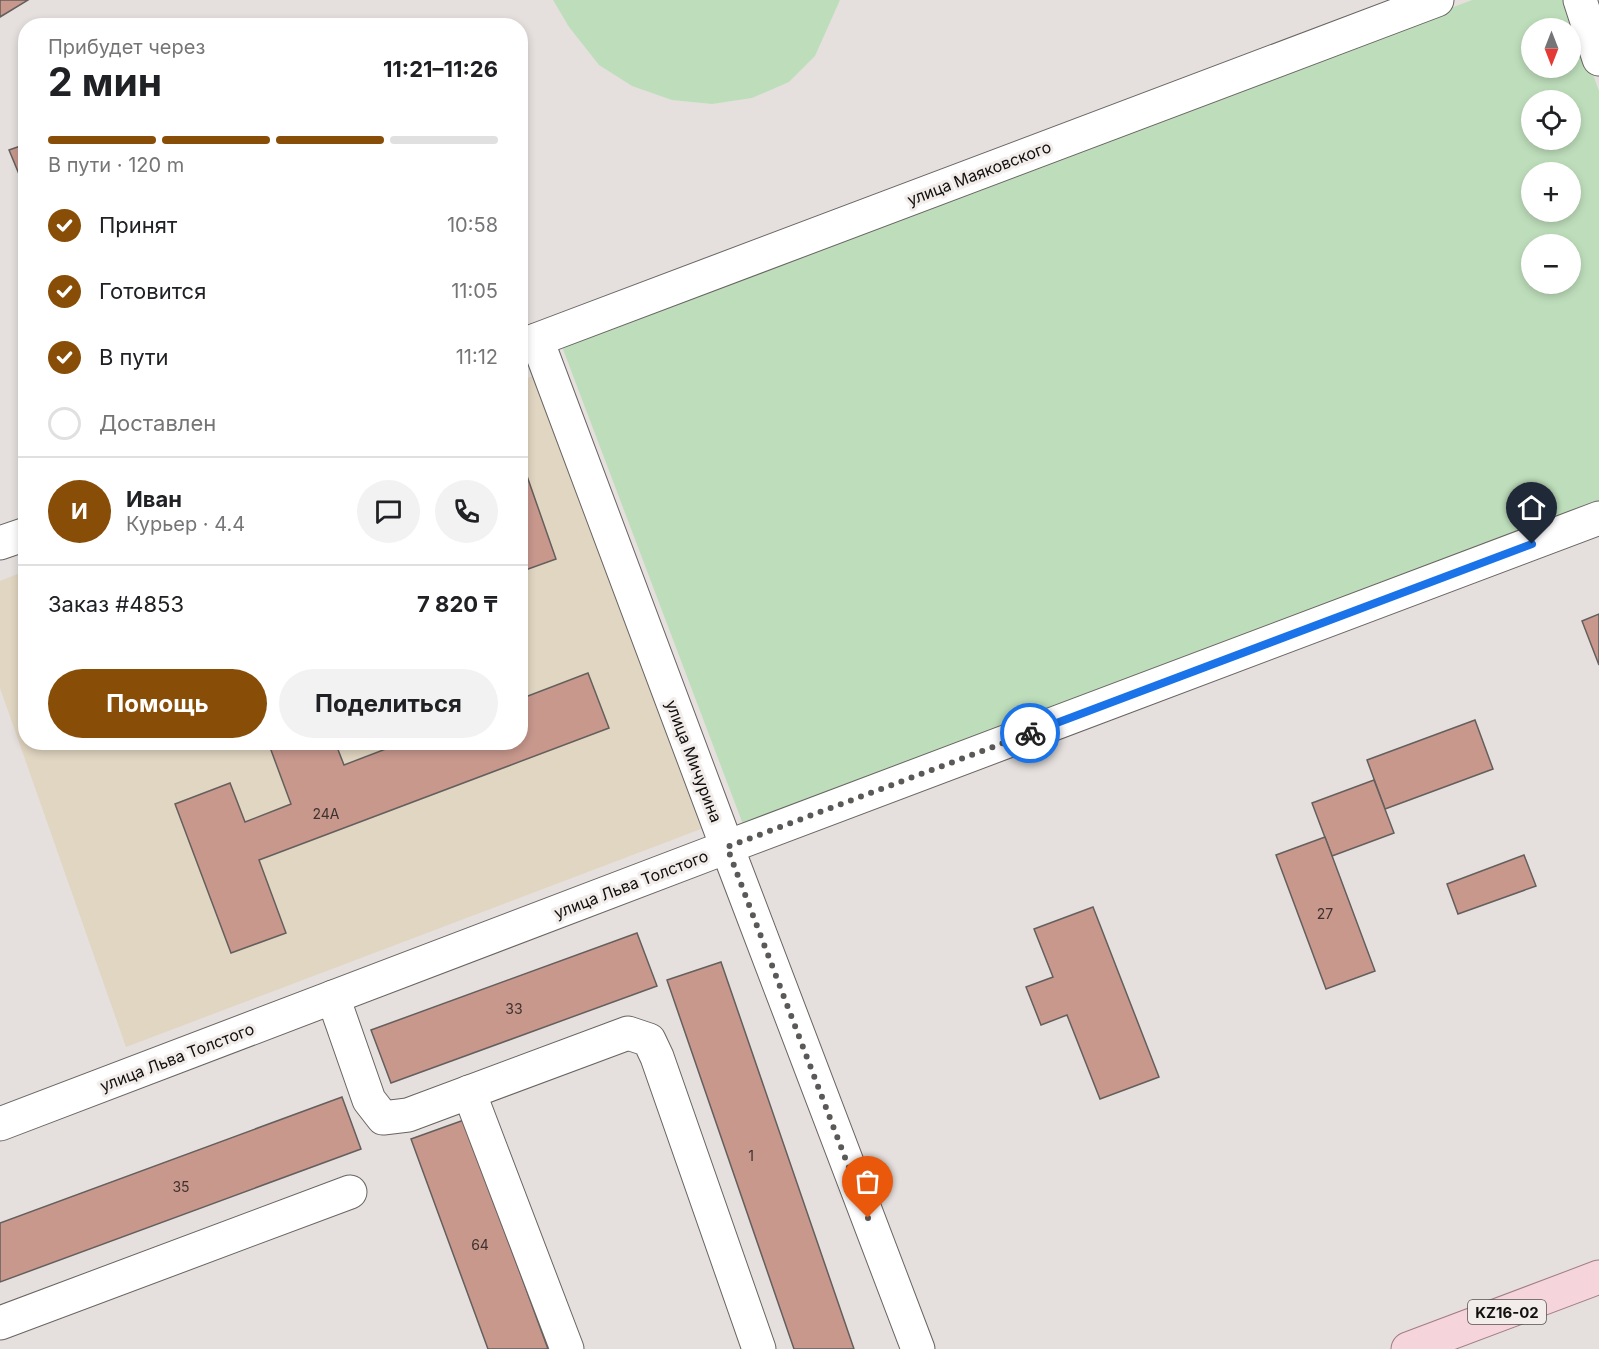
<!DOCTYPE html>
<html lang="ru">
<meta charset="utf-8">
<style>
:root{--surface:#fff;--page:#f2f2f2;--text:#202124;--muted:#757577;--line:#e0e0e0;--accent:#884d07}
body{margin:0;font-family:Inter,sans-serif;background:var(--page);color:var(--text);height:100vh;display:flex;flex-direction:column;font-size:22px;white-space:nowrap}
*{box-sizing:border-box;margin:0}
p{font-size:20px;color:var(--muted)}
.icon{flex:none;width:33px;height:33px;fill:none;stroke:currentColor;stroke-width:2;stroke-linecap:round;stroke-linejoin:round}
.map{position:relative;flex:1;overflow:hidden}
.details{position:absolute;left:18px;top:18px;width:510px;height:732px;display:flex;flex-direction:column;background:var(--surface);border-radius:24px;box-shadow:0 3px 9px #0003}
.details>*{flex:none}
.needle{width:39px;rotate:180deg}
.buttons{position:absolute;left:1521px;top:18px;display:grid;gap:12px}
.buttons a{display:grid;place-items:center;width:60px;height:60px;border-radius:50%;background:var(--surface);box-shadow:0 3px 9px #0003;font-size:30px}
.pin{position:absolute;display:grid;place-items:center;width:51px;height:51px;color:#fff;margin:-62px -26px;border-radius:50% 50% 50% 0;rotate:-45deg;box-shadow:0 0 6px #0007}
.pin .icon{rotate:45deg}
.courier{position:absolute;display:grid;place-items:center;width:60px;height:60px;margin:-30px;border:4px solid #1a73e8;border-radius:50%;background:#fff;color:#222;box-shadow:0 2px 8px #0007}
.overview em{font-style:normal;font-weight:700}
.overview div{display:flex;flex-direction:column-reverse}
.overview{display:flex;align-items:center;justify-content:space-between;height:102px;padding:0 30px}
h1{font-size:39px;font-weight:700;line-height:45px}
.bar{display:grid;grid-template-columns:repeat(4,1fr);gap:9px 6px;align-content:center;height:72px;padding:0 30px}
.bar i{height:8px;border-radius:4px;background:var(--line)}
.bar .selected{background:var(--accent)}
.bar p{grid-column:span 4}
.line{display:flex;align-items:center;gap:15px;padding:0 30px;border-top:2px solid var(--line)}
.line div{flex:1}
.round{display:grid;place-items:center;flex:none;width:63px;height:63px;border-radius:32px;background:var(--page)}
ol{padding:0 30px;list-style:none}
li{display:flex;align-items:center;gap:18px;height:66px}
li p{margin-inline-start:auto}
li .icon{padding:6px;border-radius:50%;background:var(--accent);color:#fff;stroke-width:4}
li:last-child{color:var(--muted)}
li i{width:33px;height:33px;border:3px solid var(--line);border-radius:50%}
.primary-button{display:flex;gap:12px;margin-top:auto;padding:12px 30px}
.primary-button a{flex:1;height:69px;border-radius:36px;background:var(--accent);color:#fff;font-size:24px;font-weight:700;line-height:69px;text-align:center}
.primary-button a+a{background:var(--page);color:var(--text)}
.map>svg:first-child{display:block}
.education{fill:#e1d6c1}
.green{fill:#bedebb;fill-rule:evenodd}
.building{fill:#c8988d;stroke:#645f5d;stroke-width:1.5}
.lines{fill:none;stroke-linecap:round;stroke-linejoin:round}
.minor-casing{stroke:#686462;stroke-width:35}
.major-casing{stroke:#a27d85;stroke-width:35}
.minor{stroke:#fff;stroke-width:33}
.major{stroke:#f6d4dc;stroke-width:33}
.done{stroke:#5b5957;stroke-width:6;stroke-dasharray:0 10.8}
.route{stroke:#1a73e8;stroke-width:8}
.labels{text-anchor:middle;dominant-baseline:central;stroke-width:6;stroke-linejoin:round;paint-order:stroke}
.number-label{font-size:14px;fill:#3f322e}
.shield{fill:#f2edea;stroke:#545251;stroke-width:1.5}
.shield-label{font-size:15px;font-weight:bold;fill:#11100f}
.street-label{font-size:16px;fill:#11100f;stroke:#f2edea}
</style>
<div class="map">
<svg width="1599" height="1349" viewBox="0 0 1599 1349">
<rect width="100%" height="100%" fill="#e5e0dd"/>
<polygon class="education" points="535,375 701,829 126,1047 0,688 0,581 25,571 26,742 520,742 520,381"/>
<g class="green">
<polygon points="553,0 840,0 815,56 789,82 752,98 712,104 672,100 632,86 599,65 569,27"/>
<path d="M1472,0H1566L1599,91V505L744,827L561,344ZM1532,28H1570V68H1532ZM1532,100H1570V140H1532ZM1532,172H1570V212H1532ZM1532,244H1570V284H1532Z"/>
</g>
<g class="building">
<polygon points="0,0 28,0 0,17"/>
<polygon points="26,144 26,191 9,150"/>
<polygon points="520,456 556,559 520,572"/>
<polygon points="1599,614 1599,665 1582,621"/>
<polygon points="588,673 609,728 259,860 286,933 231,953 175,804 230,783 245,822 291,804 268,742 335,742 344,765 404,742 520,742 520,699"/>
<polygon points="1475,720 1493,769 1385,809 1367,760"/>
<polygon points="1374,780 1394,833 1332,856 1312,803"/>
<polygon points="1325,837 1375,971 1326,989 1276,855"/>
<polygon points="1524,855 1536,886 1458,914 1447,884"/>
<polygon points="1093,907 1159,1077 1100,1099 1067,1015 1041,1025 1026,987 1053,977 1034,929"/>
<polygon points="637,933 657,986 391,1083 371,1030"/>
<polygon points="721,962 854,1349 794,1349 667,980"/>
<polygon points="342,1097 361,1149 0,1282 0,1223"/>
<polygon points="464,1120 548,1349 488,1349 411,1139"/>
</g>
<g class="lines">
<defs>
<g id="minor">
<polyline points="1580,0 1599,59"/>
<polyline points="537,340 727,847 918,1349"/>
<polyline points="520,346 1437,0"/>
<polyline points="0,543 26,534"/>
<polyline points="333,997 369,1100 383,1118 408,1115 628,1033 649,1040 657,1057 759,1349"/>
<polyline points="469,1092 567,1349"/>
<polyline points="0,1124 727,847 1599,518"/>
<polyline points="0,1323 350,1192"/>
</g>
<polyline id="major" points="1408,1349 1599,1277"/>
</defs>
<use href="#minor" class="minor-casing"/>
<use href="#major" class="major-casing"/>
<use href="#minor" class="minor"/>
<use href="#major" class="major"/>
</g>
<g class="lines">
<polyline class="done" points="868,1218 727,847 1030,733"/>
<polyline class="route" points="1030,733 1532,544"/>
</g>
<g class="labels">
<g class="number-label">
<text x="326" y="813">24А</text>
<text x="1325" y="913">27</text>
<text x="514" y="1008">33</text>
<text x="751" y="1155">1</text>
<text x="181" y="1186">35</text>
<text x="480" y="1244">64</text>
</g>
<rect class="shield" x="1468" y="1300" width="78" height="24" rx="4.5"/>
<g class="shield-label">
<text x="1507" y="1312">KZ16-02</text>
</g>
<g class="street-label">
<text transform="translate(979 173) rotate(-21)">улица Маяковского</text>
<text transform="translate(694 761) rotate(69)">улица Мичурина</text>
<text transform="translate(631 884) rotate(-21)">улица Льва Толстого</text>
<text transform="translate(177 1057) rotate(-21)">улица Льва Толстого</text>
</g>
</g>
</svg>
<div class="buttons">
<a><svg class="needle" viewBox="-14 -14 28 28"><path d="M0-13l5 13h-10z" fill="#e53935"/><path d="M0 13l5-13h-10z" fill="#757577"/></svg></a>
<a><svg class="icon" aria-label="locate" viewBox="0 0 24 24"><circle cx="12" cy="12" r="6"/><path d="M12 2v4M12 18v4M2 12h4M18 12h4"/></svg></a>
<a>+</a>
<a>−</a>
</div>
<div class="pin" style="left:868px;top:1218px;background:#ea580c"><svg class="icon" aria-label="bag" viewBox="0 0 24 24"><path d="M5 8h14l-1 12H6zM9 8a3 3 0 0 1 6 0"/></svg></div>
<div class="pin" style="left:1532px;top:544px;background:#1f2937"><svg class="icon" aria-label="home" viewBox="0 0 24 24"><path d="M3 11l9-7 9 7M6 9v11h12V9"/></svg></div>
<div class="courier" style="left:1030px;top:733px"><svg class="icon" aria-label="bike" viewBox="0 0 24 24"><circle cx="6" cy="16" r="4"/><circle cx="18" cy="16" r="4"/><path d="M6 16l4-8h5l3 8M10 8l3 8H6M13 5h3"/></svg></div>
<section class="details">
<div class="overview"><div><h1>2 мин</h1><p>Прибудет через</p></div><em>11:21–11:26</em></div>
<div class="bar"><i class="selected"></i><i class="selected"></i><i class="selected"></i><i></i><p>В пути · 120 m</p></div>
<ol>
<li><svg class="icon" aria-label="check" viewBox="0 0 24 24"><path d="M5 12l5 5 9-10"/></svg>Принят<p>10:58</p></li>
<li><svg class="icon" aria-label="check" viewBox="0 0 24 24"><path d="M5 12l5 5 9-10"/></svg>Готовится<p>11:05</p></li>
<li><svg class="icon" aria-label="check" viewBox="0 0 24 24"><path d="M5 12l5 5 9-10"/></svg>В пути<p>11:12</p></li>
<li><i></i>Доставлен</li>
</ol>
<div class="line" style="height:108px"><b class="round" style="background:var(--accent);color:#fff">И</b><div><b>Иван</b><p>Курьер · 4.4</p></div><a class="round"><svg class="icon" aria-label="chat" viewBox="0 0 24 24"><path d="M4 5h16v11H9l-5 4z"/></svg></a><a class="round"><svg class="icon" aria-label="phone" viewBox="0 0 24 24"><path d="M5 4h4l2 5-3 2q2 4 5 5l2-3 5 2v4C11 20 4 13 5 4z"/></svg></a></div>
<div class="line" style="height:78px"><div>Заказ #4853</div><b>7 820 ₸</b></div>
<div class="primary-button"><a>Помощь</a><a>Поделиться</a></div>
</section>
</div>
